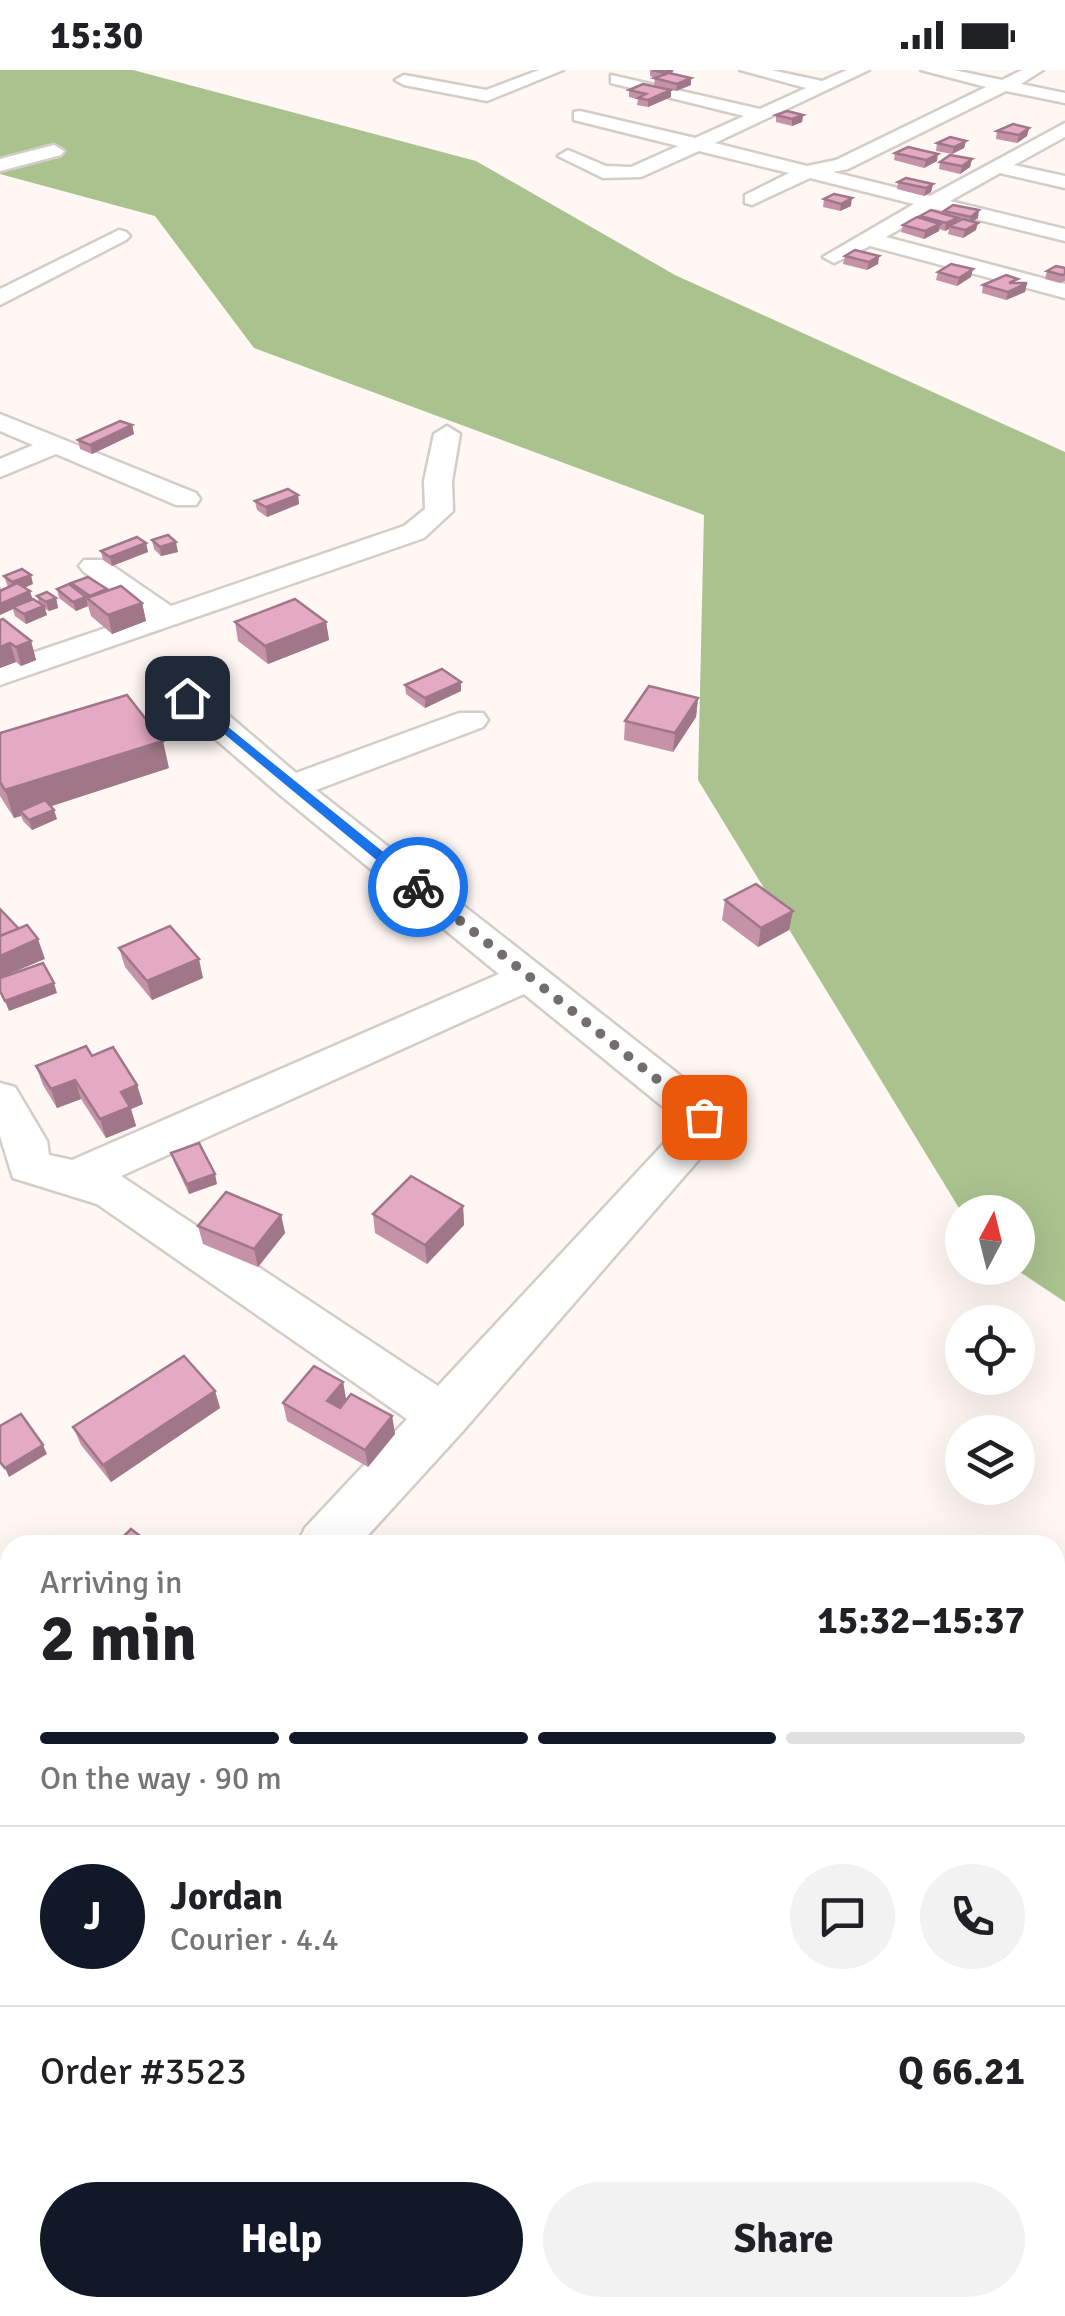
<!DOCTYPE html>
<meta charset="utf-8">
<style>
:root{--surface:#fff;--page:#f2f2f2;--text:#202124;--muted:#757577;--line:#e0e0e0;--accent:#111827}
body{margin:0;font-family:Signika,sans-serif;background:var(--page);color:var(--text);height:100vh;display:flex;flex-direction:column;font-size:38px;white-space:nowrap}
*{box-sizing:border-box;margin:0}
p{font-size:32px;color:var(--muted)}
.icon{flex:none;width:55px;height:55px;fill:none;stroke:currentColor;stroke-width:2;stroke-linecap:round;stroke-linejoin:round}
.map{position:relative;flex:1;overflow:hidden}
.sheet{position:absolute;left:0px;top:1465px;width:1065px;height:782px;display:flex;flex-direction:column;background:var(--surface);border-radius:30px 30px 0 0;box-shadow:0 10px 40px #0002}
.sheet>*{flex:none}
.needle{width:65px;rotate:7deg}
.buttons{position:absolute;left:945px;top:1125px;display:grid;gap:20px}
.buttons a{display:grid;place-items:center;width:90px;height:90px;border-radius:50%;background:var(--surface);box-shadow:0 10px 40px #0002;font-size:50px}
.pin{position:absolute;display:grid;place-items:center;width:85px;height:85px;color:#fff;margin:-42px;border-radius:20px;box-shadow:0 5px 15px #0006}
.courier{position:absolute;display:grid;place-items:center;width:100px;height:100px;margin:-50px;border:8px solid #1a73e8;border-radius:50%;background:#fff;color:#222;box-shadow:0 2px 12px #0007}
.head em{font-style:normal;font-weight:700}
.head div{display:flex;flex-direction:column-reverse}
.head{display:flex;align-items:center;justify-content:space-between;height:170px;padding:0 40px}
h1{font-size:65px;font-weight:700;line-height:75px}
.bar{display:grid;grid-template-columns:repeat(4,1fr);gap:15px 10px;align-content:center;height:120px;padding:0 40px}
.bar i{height:12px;border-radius:8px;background:var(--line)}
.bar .active{background:var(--accent)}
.bar p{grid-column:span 4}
.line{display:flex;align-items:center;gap:25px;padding:0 40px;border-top:2px solid var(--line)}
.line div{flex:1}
.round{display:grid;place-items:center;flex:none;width:105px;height:105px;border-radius:52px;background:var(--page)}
.action{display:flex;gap:20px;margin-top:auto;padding:20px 40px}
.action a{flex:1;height:115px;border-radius:60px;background:var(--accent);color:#fff;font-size:40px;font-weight:700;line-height:115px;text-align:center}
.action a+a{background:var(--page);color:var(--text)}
.status{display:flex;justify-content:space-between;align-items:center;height:70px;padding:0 50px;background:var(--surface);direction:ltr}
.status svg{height:28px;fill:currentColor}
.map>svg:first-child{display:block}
.forest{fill:#aac28e}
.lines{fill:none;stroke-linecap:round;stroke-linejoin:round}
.lane-casing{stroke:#d4ccc7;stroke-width:6}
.street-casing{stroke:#d4ccc7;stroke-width:5}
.highway-casing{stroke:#b08286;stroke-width:5}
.lane{fill:#fff;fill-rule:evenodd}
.street{fill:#fff;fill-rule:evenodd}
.highway{fill:#f9b4bc;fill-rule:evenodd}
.wall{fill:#c592a8}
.shaded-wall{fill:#a07788}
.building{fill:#e5aac3;stroke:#a07788;stroke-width:2.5}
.route{fill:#1a73e8}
.done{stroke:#726e6c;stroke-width:10;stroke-dasharray:0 18}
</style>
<div class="status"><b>15:30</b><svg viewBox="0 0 49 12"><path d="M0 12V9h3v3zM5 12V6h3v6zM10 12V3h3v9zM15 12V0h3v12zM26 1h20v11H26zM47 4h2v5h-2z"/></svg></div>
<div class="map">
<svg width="1065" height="2246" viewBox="0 0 1065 2246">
<rect width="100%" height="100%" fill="#fef7f4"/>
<polygon class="forest" points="0,0 133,0 476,91 675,205 1065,382 1065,1232 1014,1198 1018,1198 1018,1142 962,1143 698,710 704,445 254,278 155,146 0,104"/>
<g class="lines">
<defs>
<g id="lane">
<polygon points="1055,2026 1065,2030 1065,2069 1055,2065"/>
<polygon points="568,2238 606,2238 603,2246 565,2246"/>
</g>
<g id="street">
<polygon points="539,0 563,0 487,31 404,15 395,10 404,5 486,20"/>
<polygon points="740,0 771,0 822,11 847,0 869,0 715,73 807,96 836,90 986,17 921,0 954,0 1002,10 1022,0 1043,0 1021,14 1065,23 1065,33 1006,21 848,99 833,102 930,126 1065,53 1065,67 1014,95 1065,106 1065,118 1000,103 950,131 1065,159 1065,171 935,139 886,167 1065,214 1065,228 870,176 834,193 823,187 914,134 810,108 752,135 745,133 745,125 789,103 699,81 641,107 603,108 558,86 568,80 606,96 631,97 678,76 574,50 574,42 580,41 695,68 744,46 611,13 611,5 760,39 806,18"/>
<polygon points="54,75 64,81 61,85 0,101 0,89"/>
<polygon points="119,160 126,162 130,166 126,170 0,235 0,219"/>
<polygon points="0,344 196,423 200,429 196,435 176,435 56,384 0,407 0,389 33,375 0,361"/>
<polygon points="447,356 460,364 452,411 453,441 424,468 0,615 0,594 144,545 84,502 79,496 84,490 104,490 171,536 404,456 425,439 424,411 434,364"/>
<path d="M187,617L199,620L296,703L459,643H483L488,650L483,657L316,720L719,1036L728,1056L462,1362L359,1475H297L305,1458L407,1349L97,1134L13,1108L0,1066V1013L15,1017L47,1071L49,1085L72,1090L499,904L279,724L175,634L171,627L175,620ZM524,924L683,1053L438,1316L121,1106Z"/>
</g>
<g id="highway">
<polygon points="0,1715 10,1719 10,1795 0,1791"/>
<polygon points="778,2238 879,2238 883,2246 782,2246"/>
</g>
</defs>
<use href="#lane" class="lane-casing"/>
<use href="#street" class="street-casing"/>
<use href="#highway" class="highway-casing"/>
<use href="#lane" class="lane"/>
<use href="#street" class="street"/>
<use href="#highway" class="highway"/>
</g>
<g class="wall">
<polygon points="650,0 673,0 672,4 691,8 691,15 676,21 654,15 655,8 650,6"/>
<polygon points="629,20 671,27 648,37 637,35 638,29 629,27"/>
<polygon points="776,45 803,45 802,52 792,56 776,52"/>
<polygon points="1029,58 1027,66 1017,73 996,69 997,61"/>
<polygon points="966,71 964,78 952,84 936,81 937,73"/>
<polygon points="895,83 937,91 924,98 894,90"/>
<polygon points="972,89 970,97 960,104 939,99 940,92"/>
<polygon points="898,112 933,114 931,122 924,126 897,119"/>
<polygon points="824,129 851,136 840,141 823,137"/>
<polygon points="944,141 978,148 973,151 976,160 963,168 948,164 949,159 945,161 939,159 939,161 924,169 901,162 903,155 920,148 920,146 943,144"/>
<polygon points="845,186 879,186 878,194 867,200 843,194"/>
<polygon points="1065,198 1065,211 1060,213 1045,209 1047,201"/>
<polygon points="938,202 971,207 957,216 936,210"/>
<polygon points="1017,213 1027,213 1025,222 1006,230 982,223 983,215"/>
<polygon points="132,355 134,364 92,384 80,379 78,370"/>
<polygon points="298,425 299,434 267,447 257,440 255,431"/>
<polygon points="152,470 178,482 161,486 154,479"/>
<polygon points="146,473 148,482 112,496 103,490 101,481"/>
<polygon points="4,506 33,514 24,518 30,521 32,529 39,532 37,526 56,528 58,538 49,541 45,539 47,545 26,554 15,546 13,539 0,545 0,516 1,520 8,517"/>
<polygon points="71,513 107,519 107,520 142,533 146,551 112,564 91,546 87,532 88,536 76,541 59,528 57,519 72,516"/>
<polygon points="0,550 31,571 36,590 21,596 16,592 0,598"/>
<polygon points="235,552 326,552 329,570 268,594 238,571"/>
<polygon points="405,615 461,621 425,638 406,624"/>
<polygon points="698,628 696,647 673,682 624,670 625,651"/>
<polygon points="0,663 169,698 51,736 57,749 32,760 23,751 21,746 14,748 0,726"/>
<polygon points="725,830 789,860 758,877 722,850"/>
<polygon points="119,878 203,908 152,930 125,897"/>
<polygon points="92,986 137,1015 143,1034 131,1039 136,1056 106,1068 81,1029 57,1038 43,1015 36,996"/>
<polygon points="171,1083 217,1114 189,1124 174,1092"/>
<polygon points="463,1136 464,1155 427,1194 375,1163 373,1144"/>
<polygon points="281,1145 285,1163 258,1197 203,1174 198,1156"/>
<polygon points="343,1312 346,1329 392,1346 395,1364 368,1397 287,1351 283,1333"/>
<polygon points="215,1321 220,1338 111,1412 81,1375 73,1357"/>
<polygon points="0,1522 10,1529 10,1628 0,1621"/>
<polygon points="1055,1693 1065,1697 1065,1988 1055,1984"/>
</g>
<g class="shaded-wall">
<polygon points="691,8 691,15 676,21 677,14"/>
<polygon points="671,20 671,27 648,37 648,30"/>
<polygon points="803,45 802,52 792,56 792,49"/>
<polygon points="1029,58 1027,66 1017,73 1019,65"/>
<polygon points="966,71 964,78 952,84 954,77"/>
<polygon points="938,84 937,91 924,98 926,90"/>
<polygon points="972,89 970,97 960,104 962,96"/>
<polygon points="933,114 931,122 924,126 926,118"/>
<polygon points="852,128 851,136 840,141 841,134"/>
<polygon points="979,140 978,148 969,154 971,147"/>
<polygon points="958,148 956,155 949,156 949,159 945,161 946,153"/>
<polygon points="978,153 976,160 963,168 965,160"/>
<polygon points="940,154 939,161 924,169 925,161"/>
<polygon points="879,186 878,194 867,200 869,192"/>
<polygon points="973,199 971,207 957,216 959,208"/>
<polygon points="1027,213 1025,222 1006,230 1008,222"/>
<polygon points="132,355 134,364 92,384 90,375"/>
<polygon points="298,425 299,434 267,447 266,437"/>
<polygon points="176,472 178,482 161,486 160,477"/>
<polygon points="146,473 148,482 112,496 110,487"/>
<polygon points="31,505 33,514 14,522 12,512"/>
<polygon points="30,521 33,531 13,537 13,539 0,545 0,534"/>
<polygon points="86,527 88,536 76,541 73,532"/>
<polygon points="56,528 58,538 49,541 46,532"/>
<polygon points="142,533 146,551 112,564 108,545"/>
<polygon points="44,536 47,545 26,554 24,544"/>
<polygon points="326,552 329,570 268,594 265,576"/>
<polygon points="31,571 36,590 21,596 16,577"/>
<polygon points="10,573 16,592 0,598 0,577"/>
<polygon points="461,612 461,621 425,638 425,628"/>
<polygon points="698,628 696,647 673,682 675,663"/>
<polygon points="163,671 169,698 24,745 20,741 21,746 14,748 5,720"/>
<polygon points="54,740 57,749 32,760 29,750"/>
<polygon points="793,841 789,860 758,877 761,858"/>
<polygon points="38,869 45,889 0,908 0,886"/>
<polygon points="199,889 203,908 152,930 147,911"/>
<polygon points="54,913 57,923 9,941 5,931"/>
<polygon points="75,1010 81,1029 57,1038 51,1019"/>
<polygon points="137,1015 143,1034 131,1039 136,1056 106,1068 100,1049 121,1022"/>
<polygon points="215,1104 217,1114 189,1124 187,1114"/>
<polygon points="463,1136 464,1155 427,1194 425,1175"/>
<polygon points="281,1145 285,1163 258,1197 254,1179"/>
<polygon points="343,1312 346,1329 331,1348 327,1331"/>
<polygon points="215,1321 220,1338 111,1412 103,1395"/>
<polygon points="392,1346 395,1364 368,1397 365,1380"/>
<polygon points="43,1375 47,1384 9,1407 5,1398"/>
<polygon points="10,1557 10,1582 0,1593 0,1567"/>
<polygon points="70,2238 84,2238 77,2246 63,2246"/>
<polygon points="148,2238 160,2238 154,2246 142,2246"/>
</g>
<g class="building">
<polygon points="652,0 673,0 665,3"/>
<polygon points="669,3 691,8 677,14 654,8"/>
<polygon points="643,14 671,20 648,30 638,28 646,24 629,20"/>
<polygon points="787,41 803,45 792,49 776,45"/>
<polygon points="1013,54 1029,58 1019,65 997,61"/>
<polygon points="950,67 966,71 954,77 937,73"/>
<polygon points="908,77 938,84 926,90 895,83"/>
<polygon points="950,85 972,89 962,96 940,92"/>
<polygon points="906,108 933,114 926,118 898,112"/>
<polygon points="834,124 852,128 841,134 824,129"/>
<polygon points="953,135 979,140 971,147 944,141"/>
<polygon points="931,140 958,148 946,153 920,146"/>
<polygon points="917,147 940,154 925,161 903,155"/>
<polygon points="963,149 978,153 965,160 949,156"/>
<polygon points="855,180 879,186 869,192 845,186"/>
<polygon points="951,194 973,199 959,208 938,202"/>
<polygon points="1056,196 1065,198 1065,204 1062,205 1047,201"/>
<polygon points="1006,205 1018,209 1009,213 1027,213 1008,222 983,215"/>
<polygon points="120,351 132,355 90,375 78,370"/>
<polygon points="288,419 298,425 266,437 255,431"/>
<polygon points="168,465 176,472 160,477 152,470"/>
<polygon points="137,467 146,473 110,487 101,481"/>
<polygon points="22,499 31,505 12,512 4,506"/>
<polygon points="88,507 107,519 90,526 71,513"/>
<polygon points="17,513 30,521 0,534 0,521"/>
<polygon points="69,514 86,527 73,532 57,519"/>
<polygon points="121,516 142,533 108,545 87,528"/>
<polygon points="47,522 56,528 46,532 37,526"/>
<polygon points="33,529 44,536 24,544 13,537"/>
<polygon points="295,529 326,552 265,576 235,552"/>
<polygon points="3,549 31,571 16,577 10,573 0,577 0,550"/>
<polygon points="442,599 461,612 425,628 405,615"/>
<polygon points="649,616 698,628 675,663 625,651"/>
<polygon points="127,625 163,671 5,720 0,712 0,663"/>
<polygon points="45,730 54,740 29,750 20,741"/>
<polygon points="756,814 793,841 761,858 725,830"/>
<polygon points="0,839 19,859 0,866"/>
<polygon points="27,855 38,869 0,886 0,866"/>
<polygon points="170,856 199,889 147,911 119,878"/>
<polygon points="43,893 54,913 5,931 0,921 0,908"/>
<polygon points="86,976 92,986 113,977 137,1015 121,1022 130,1037 100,1049 75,1010 51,1019 36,996"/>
<polygon points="199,1073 215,1104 187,1114 171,1083"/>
<polygon points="411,1106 463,1136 425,1175 373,1144"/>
<polygon points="226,1122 281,1145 254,1179 198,1156"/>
<polygon points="184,1286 215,1321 103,1395 73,1357"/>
<polygon points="314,1296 343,1312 327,1331 340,1338 351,1324 392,1346 365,1380 283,1333"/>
<polygon points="21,1344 43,1375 5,1398 0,1392 0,1356"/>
<polygon points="131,1459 152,1475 115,1475"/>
<polygon points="0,1522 10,1529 10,1557 0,1567"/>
<polygon points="10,1569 10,1621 0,1614 0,1580"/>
<polygon points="1055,1693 1065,1697 1065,1962 1055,1958"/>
<polygon points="32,2238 70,2238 63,2246 39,2246"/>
<polygon points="107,2238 148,2238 142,2246 101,2246"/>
</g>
<polygon class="route" points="187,624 423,814 423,821 414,821 183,630"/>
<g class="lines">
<polyline class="done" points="418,817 704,1047"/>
</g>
</svg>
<div class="buttons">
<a><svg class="needle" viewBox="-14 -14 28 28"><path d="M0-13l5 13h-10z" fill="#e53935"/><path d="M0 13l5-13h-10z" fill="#757577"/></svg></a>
<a><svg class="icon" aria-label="locate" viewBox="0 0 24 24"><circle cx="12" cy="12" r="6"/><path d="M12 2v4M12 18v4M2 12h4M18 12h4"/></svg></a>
<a><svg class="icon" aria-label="layers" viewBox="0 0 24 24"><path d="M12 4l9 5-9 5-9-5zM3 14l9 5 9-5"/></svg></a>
</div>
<div class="pin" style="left:704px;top:1047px;background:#ea580c"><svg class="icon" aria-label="bag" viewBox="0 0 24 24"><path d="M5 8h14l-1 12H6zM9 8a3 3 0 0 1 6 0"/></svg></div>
<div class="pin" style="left:187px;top:628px;background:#1f2937"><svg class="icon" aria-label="home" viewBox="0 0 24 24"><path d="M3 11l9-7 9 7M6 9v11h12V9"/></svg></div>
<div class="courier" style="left:418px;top:817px"><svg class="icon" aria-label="bike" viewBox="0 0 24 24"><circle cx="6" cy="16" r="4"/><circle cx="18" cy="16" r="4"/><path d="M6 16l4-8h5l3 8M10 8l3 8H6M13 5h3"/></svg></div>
<section class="sheet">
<div class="head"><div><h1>2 min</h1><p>Arriving in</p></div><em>15:32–15:37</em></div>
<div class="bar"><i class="active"></i><i class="active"></i><i class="active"></i><i></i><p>On the way · 90 m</p></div>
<div class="line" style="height:180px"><b class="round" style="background:var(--accent);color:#fff">J</b><div><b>Jordan</b><p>Courier · 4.4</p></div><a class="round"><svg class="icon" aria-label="chat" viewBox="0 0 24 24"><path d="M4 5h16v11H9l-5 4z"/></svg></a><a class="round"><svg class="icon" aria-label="phone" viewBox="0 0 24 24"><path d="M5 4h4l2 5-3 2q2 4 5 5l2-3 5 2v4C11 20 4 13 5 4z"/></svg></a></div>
<div class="line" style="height:130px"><div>Order #3523</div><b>Q 66.21</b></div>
<div class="action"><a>Help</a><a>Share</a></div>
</section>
</div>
